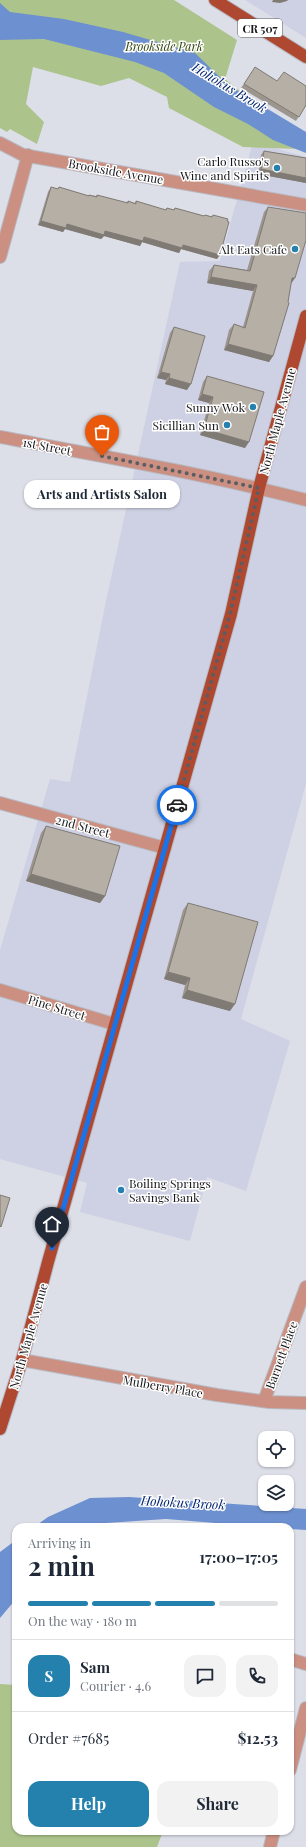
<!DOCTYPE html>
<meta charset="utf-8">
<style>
:root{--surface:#fff;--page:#f2f2f3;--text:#1f2937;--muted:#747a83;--line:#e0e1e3;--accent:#2480ad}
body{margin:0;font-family:"Playfair Display",serif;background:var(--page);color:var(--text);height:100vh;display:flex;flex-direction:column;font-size:15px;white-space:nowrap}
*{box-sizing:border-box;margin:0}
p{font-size:13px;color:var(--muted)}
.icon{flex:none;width:22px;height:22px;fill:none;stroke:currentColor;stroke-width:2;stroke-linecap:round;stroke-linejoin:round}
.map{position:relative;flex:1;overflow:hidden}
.sheet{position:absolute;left:12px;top:1523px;width:282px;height:312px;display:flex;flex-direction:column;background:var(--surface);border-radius:12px;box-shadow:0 1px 3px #0004}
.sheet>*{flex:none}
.buttons{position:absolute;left:258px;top:1431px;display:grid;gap:8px}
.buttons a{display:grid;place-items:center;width:36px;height:36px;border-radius:8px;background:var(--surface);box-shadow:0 1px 3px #0004;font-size:20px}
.pin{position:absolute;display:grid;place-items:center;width:34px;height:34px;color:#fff;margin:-41px -17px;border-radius:50% 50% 50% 0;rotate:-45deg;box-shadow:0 0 4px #0007}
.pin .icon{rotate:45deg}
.courier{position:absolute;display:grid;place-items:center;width:40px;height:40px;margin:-20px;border:3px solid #1a73e8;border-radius:50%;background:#fff;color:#222;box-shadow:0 1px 5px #0007}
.bubble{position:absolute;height:28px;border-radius:12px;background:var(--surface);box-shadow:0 1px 3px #0004;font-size:13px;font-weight:700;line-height:28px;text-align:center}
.summary em{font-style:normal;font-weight:700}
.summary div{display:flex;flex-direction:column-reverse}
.summary{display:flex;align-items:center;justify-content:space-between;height:68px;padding:0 16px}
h1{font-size:26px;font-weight:700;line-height:30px}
.bar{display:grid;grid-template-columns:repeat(4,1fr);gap:6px 4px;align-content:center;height:48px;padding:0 16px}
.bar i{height:5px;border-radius:3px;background:var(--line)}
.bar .selected{background:var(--accent)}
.bar p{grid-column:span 4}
.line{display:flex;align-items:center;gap:10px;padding:0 16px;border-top:1px solid var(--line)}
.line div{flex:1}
.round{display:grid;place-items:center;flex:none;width:42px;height:42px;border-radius:12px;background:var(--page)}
.primary-button{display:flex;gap:8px;margin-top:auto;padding:8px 16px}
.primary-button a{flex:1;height:46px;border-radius:12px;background:var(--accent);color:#fff;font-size:16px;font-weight:700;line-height:46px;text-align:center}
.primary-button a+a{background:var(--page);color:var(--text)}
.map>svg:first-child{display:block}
.built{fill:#ced1e3}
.green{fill:#acc38c}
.water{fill:#6d90d0}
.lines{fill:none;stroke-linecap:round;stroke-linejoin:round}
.minor-casing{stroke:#b8bac3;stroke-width:14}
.primary-casing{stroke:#b8bac3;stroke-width:14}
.minor{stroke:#cb9082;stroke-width:12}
.primary{stroke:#af4831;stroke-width:12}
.wall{fill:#9d968f}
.shaded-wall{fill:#7f7a74}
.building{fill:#b6afa6;stroke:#7f7a74}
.done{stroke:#5b5d63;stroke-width:4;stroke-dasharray:0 7.2}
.route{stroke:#1a73e8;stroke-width:5}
.poi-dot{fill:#2480ad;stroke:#fff;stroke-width:1.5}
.labels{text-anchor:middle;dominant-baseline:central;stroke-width:3;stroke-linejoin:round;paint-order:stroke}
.shield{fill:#fff;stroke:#5c5d5f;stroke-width:1}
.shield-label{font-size:11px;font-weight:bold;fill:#16171b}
.park-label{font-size:12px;font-style:italic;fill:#31440d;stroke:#fff}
.poi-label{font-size:12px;fill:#16171b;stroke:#fff;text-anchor:end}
.street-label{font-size:12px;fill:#16171b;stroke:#fff}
.water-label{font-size:13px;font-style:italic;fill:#022671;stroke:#fff}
</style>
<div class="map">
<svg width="306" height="1847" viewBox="0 0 306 1847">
<rect width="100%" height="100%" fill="#dcdee8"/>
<g class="built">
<polygon points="245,0 306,0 306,38"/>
<polygon points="253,142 306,157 306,784 241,1019 290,1041 246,1191 207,1177 190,1241 80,1212 87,1183 0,1159 0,950 50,779 70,782 106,601 180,262 220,261"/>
</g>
<g class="green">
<polygon points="0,0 174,0 237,40 225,79 247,97 262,116 305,152 300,149 243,147 169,108 167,97 129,78 101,86 33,67 26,104 44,122 37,144 10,129 7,132 0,128"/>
<polygon points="0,1684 16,1685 16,1831 163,1831 157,1847 0,1847"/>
</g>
<g class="water">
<polygon points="0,3 10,12 64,19 123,32 195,53 228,85 306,132 306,153 273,140 248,124 214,107 164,73 135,62 44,39 0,40"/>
<polygon points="129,1497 306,1509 306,1530 290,1529 290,1527 265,1527 166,1519 106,1523 99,1527 34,1527 48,1517 90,1498"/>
<polygon points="16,1540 16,1599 0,1618 0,1552"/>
</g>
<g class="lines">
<defs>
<g id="minor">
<polyline points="0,143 23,155 306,205"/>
<polyline points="0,257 28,155"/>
<path d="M0,437C102,456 205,474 306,500"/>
<polyline points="0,803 165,848"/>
<polyline points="0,990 114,1024"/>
<polyline points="22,1360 217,1395 269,1402 306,1403"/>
<polyline points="264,1401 306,1287"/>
<polyline points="290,1659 306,1664"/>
<polyline points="290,1770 306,1708"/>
<polyline points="270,1847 274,1831"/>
</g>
<g id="primary">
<polyline points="215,0 306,57"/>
<polyline points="0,1429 22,1360 48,1262 231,614 259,488 306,316"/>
</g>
</defs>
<use href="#minor" class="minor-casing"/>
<use href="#primary" class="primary-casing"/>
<use href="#minor" class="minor"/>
<use href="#primary" class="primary"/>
</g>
<g class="wall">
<polygon points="252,72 277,81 306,105 296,121 241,88"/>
<polygon points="264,151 306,158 306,183 258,174 261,155"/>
<polygon points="51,187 58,189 59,187 88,196 89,195 96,196 97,195 127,203 128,201 135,203 136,201 165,210 167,208 174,210 175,208 204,216 205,215 212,217 213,215 217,259 181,249 179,253 142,242 140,246 104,236 101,239 65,229 63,232 38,225 48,192"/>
<polygon points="268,207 291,284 273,356 269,362 224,350 229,330 234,324 243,327 253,291 207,283 209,271 214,265 247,270 264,212"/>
<polygon points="174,327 187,390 165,384 166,380 157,378 170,333"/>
<polygon points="207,376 245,448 200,435 209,403 198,400 203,382"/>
<polygon points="46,826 105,896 100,903 26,881 41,833"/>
<polygon points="188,903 230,1011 182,998 185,985 164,979 183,910"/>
</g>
<g class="shaded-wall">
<polygon points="273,0 288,0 287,1 280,3 272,2"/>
<polygon points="261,169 306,178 306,183 258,174"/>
<polygon points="41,221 67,224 183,245 220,255 217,259 181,249 179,253 142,242 140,246 104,236 101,239 65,229 63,232 38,225"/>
<polygon points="211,277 257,285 253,291 207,283"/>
<polygon points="292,278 295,278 291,284"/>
<polygon points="228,344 273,356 269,362 224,350"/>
<polygon points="161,372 170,374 166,380 157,378"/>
<polygon points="169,378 191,384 187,390 165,384"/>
<polygon points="202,394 213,397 209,403 198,400"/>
<polygon points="204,429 249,442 245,448 200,435"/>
<polygon points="31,874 105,896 100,903 26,881"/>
<polygon points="168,972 190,978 185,985 164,979"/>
<polygon points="187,990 235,1004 230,1011 182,998"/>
</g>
<g class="building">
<polygon points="255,67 277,81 284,72 306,86 306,105 299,117 244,84"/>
<polygon points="264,151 306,158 306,178 261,169"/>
<polygon points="51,187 58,189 59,187 89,196 89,195 97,197 97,195 128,203 128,201 136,204 136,201 166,210 167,208 174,210 175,208 204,216 205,215 212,217 213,215 228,219 227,221 229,222 220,255 183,245 182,248 144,237 143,241 105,231 104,235 67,224 66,228 41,221"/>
<polygon points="268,207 306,213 306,240 295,278 292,278 288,302 289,303 273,356 228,344 234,324 245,328 257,285 211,277 214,265 250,271"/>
<polygon points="174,327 205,336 191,384 169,378 170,374 161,372"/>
<polygon points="207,376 264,392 249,442 204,429 213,397 202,394"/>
<polygon points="46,826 120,846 105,896 31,874"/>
<polygon points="188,903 258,922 235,1004 187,990 190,978 168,972"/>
<polygon points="0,1195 10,1198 1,1227 0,1226"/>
</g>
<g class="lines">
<polyline class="done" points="102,456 259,488 230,614 177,805"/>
<polyline class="route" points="52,1248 177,805"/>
</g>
<g class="poi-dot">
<circle cx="277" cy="168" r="4"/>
<circle cx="295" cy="249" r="4"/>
<circle cx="253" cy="407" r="4"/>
<circle cx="227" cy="425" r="4"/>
<circle cx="121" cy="1190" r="4"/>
</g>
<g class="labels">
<rect class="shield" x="238" y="19" width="44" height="18" rx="3"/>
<g class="shield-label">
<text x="260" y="28">CR 507</text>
</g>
<g class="park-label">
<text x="164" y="46">Brookside Park</text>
</g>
<g class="poi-label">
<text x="269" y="161">Carlo Russo's<tspan x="269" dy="14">Wine and Spirits</tspan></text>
<text x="287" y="249">Alt Eats Cafe</text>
<text x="245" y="407">Sunny Wok</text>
<text x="219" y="425">Sicillian Sun</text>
<text x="129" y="1183" text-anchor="start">Boiling Springs<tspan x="129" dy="14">Savings Bank</tspan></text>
</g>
<g class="street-label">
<text transform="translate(116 171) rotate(10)">Brookside Avenue</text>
<text transform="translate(277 421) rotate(-75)">North Maple Avenue</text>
<text transform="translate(47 446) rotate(11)">1st Street</text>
<text transform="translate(83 826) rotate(15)">2nd Street</text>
<text transform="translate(57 1007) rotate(17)">Pine Street</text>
<text transform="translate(28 1336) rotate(-74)">North Maple Avenue</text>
<text transform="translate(281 1355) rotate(-70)">Barnett Place</text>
<text transform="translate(163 1386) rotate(10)">Mulberry Place</text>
</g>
<g class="water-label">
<text transform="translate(230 87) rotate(31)">Hohokus Brook</text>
<text transform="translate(183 1502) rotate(3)">Hohokus Brook</text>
</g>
</g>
</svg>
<div class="buttons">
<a><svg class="icon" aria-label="locate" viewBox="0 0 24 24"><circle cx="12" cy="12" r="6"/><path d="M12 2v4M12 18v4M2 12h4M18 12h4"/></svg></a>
<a><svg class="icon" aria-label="layers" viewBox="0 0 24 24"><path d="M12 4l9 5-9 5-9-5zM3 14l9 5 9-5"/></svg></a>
</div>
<div class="pin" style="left:102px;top:456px;background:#ea580c"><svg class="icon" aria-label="bag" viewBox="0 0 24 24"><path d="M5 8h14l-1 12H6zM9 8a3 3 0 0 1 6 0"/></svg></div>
<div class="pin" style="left:52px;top:1248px;background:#1f2937"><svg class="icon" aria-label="home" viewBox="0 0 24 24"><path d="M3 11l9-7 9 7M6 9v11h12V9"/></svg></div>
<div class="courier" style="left:177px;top:805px"><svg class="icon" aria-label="car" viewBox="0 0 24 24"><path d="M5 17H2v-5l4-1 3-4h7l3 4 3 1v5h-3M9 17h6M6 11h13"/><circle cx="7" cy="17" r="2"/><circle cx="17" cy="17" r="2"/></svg></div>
<div class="bubble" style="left:24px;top:480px;width:156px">Arts and Artists Salon</div>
<section class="sheet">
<div class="summary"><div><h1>2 min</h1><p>Arriving in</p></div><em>17:00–17:05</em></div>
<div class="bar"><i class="selected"></i><i class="selected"></i><i class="selected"></i><i></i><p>On the way · 180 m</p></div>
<div class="line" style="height:72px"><b class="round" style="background:var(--accent);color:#fff">S</b><div><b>Sam</b><p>Courier · 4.6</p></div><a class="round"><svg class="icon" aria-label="chat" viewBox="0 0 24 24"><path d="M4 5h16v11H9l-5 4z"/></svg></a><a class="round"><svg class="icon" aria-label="phone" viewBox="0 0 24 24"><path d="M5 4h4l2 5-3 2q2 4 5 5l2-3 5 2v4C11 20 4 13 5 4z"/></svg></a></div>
<div class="line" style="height:52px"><div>Order #7685</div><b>$12.53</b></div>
<div class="primary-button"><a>Help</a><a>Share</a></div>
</section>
</div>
